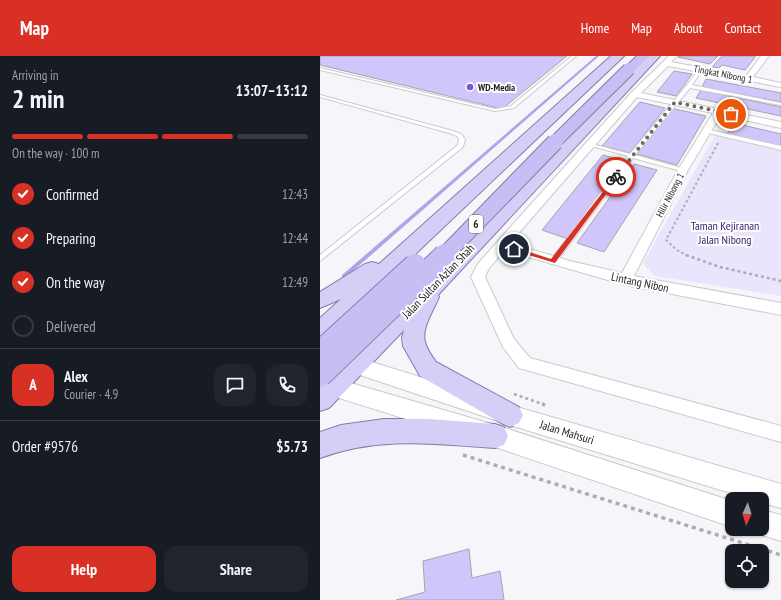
<!DOCTYPE html>
<meta charset="utf-8">
<style>
:root{--surface:#171b24;--page:#20242c;--text:#f1f3f6;--muted:#9ea1a6;--line:#363941;--accent:#d93025}
body{margin:0;font-family:"PT Sans Narrow",sans-serif;background:var(--page);color:var(--text);height:100vh;display:flex;flex-direction:column;font-size:15px;white-space:nowrap}
*{box-sizing:border-box;margin:0}
p{font-size:13px;color:var(--muted)}
.icon{flex:none;width:22px;height:22px;fill:none;stroke:currentColor;stroke-width:2;stroke-linecap:round;stroke-linejoin:round}
.map{position:relative;flex:1;overflow:hidden}
.details{display:flex;flex-direction:column;background:var(--surface);width:320px}
.details>*{flex:none}
.needle{width:26px;rotate:184deg}
.tools{position:absolute;left:405px;top:436px;display:grid;gap:8px}
.tools a{display:grid;place-items:center;width:44px;height:44px;border-radius:8px;background:var(--surface);box-shadow:0 1px 3px #0004;font-size:20px}
.pin{position:absolute;display:grid;place-items:center;width:34px;height:34px;color:#fff;margin:-17px;border:2px solid #fff;border-radius:50%;box-shadow:0 1px 4px #0007}
.courier{position:absolute;display:grid;place-items:center;width:40px;height:40px;margin:-20px;border:3px solid #d93025;border-radius:50%;background:#fff;color:#222;box-shadow:0 1px 5px #0007}
.overview em{font-style:normal;font-weight:800}
.overview div{display:flex;flex-direction:column-reverse}
.overview{display:flex;align-items:center;justify-content:space-between;height:68px;padding:0 12px}
h1{font-size:26px;font-weight:800;line-height:30px}
.bar{display:grid;grid-template-columns:repeat(4,1fr);gap:6px 4px;align-content:center;height:48px;padding:0 12px}
.bar i{height:5px;border-radius:3px;background:var(--line)}
.bar .current{background:var(--accent)}
.bar p{grid-column:span 4}
.line{display:flex;align-items:center;gap:10px;padding:0 12px;border-top:1px solid var(--line)}
.line div{flex:1}
.round{display:grid;place-items:center;flex:none;width:42px;height:42px;border-radius:12px;background:var(--page)}
ol{padding:0 12px;list-style:none}
li{display:flex;align-items:center;gap:12px;height:44px}
li p{margin-inline-start:auto}
li .icon{padding:4px;border-radius:50%;background:var(--accent);color:#fff;stroke-width:4}
li:last-child{color:var(--muted)}
li i{width:22px;height:22px;border:2px solid var(--line);border-radius:50%}
.primary-button{display:flex;gap:8px;margin-top:auto;padding:8px 12px}
.primary-button a{flex:1;height:46px;border-radius:12px;background:var(--accent);color:#fff;font-size:16px;font-weight:800;line-height:46px;text-align:center}
.primary-button a+a{background:var(--page);color:var(--text)}
header{display:flex;align-items:center;gap:24px;box-sizing:border-box;height:56px;padding:0 20px;background:var(--accent);color:#fff}
header strong{font-size:19px}
nav{display:flex;gap:22px;margin-inline-start:auto;font-size:14px}
main{display:flex;flex:1;min-height:0}
.map>svg:first-child{display:block}
.green{fill:#e9e5fd}
.lines{fill:none;stroke-linecap:round;stroke-linejoin:round}
.stream{fill:#b1a4e6;fill-rule:evenodd}
.building{fill:#d0c6fc;stroke:#a5a5a9}
.service-casing{stroke:#cbcace;stroke-width:2}
.minor-casing{stroke:#cbcace;stroke-width:2}
.tertiary-casing{stroke:#cbcace;stroke-width:2}
.primary-casing{stroke:#847ca8;stroke-width:2}
.trunk-casing{stroke:#847ca8;stroke-width:2}
.path-far2{stroke:#adadb0;stroke-width:2;stroke-dasharray:2.5 2.5;stroke-linecap:butt}
.path-far1{stroke:#adadb0;stroke-width:2.5;stroke-dasharray:3 3;stroke-linecap:butt}
.path{stroke:#adadb0;stroke-width:3.5;stroke-dasharray:4 4;stroke-linecap:butt}
.service{fill:#fff;fill-rule:evenodd}
.minor{fill:#fff;fill-rule:evenodd}
.tertiary{fill:#fff;fill-rule:evenodd}
.primary{fill:#d6cef7;fill-rule:evenodd}
.trunk{fill:#c8bef4;fill-rule:evenodd}
.trunk-bridge-far2-casing{stroke:#847ca8;stroke-width:14;stroke-linecap:butt}
.trunk-bridge-far1-casing{stroke:#847ca8;stroke-width:18;stroke-linecap:butt}
.trunk-bridge-casing{stroke:#847ca8;stroke-width:24;stroke-linecap:butt}
.trunk-bridge-far2{stroke:#c8bef4;stroke-width:12}
.trunk-bridge-far1{stroke:#c8bef4;stroke-width:16}
.trunk-bridge{stroke:#c8bef4;stroke-width:22}
.route{fill:#d93025}
.done{stroke:#6a6a6c;stroke-width:4;stroke-dasharray:0 7.2}
.poi-dot{fill:#7a56d0;stroke:#fff;stroke-width:1.5}
.labels{text-anchor:middle;dominant-baseline:central;stroke-width:4;stroke-linejoin:round;paint-order:stroke}
.far-street-label{font-size:10px;fill:#1e1e20;stroke:#fff}
.far-poi-label{font-size:10px;font-weight:bold;fill:#1e1e20;stroke:#fff;text-anchor:start}
.shield{fill:#fff;stroke:#626263;stroke-width:1}
.shield-label{font-size:11px;font-weight:bold;fill:#1e1e20}
.park-label{font-size:12px;fill:#3c236f;stroke:#fff}
.street-label{font-size:12px;fill:#1e1e20;stroke:#fff}
</style>
<header>
<strong>Map</strong>
<nav><a>Home</a><a>Map</a><a>About</a><a>Contact</a></nav>
</header>
<main>
<section class="details">
<div class="overview"><div><h1>2 min</h1><p>Arriving in</p></div><em>13:07–13:12</em></div>
<div class="bar"><i class="current"></i><i class="current"></i><i class="current"></i><i></i><p>On the way · 100 m</p></div>
<ol>
<li><svg class="icon" aria-label="check" viewBox="0 0 24 24"><path d="M5 12l5 5 9-10"/></svg>Confirmed<p>12:43</p></li>
<li><svg class="icon" aria-label="check" viewBox="0 0 24 24"><path d="M5 12l5 5 9-10"/></svg>Preparing<p>12:44</p></li>
<li><svg class="icon" aria-label="check" viewBox="0 0 24 24"><path d="M5 12l5 5 9-10"/></svg>On the way<p>12:49</p></li>
<li><i></i>Delivered</li>
</ol>
<div class="line" style="height:72px"><b class="round" style="background:var(--accent);color:#fff">A</b><div><b>Alex</b><p>Courier · 4.9</p></div><a class="round"><svg class="icon" aria-label="chat" viewBox="0 0 24 24"><path d="M4 5h16v11H9l-5 4z"/></svg></a><a class="round"><svg class="icon" aria-label="phone" viewBox="0 0 24 24"><path d="M5 4h4l2 5-3 2q2 4 5 5l2-3 5 2v4C11 20 4 13 5 4z"/></svg></a></div>
<div class="line" style="height:52px"><div>Order #9576</div><b>$5.73</b></div>
<div class="primary-button"><a>Help</a><a>Share</a></div>
</section>
<div class="map">
<svg width="461" height="544" viewBox="0 0 461 544">
<rect width="100%" height="100%" fill="#f6f6fa"/>
<polygon class="green" points="395,79 461,95 461,240 334,220 323,207"/>
<g class="lines">
<polygon class="stream" points="276,0 279,0 26,221 22,221 22,219"/>
</g>
<g class="building">
<polygon points="0,0 247,0 182,53 0,9"/>
<polygon points="360,0 398,0 390,8 358,1"/>
<polygon points="402,0 436,0 425,14 402,9 399,12 392,11"/>
<polygon points="354,15 372,18 356,40 337,36"/>
<polygon points="386,23 461,37 461,46 382,31"/>
<polygon points="381,34 461,51 461,60 376,42"/>
<polygon points="320,46 345,52 310,97 282,90"/>
<polygon points="351,52 386,60 357,109 317,98"/>
<polygon points="414,67 461,78 461,91 407,78"/>
<polygon points="283,99 305,105 248,183 222,174"/>
<polygon points="314,108 337,114 284,196 257,187"/>
<polygon points="149,493 152,522 180,515 184,544 76,544 105,536 103,505"/>
</g>
<g class="lines">
<defs>
<g id="service">
<polygon points="252,0 256,0 194,52 175,55 0,14 0,12 175,53 191,50"/>
<polygon points="379,13 382,14 372,29 461,47 461,49 370,32 315,99 365,113 365,115 361,115 313,102 235,208 231,208 229,206 231,204 308,100 268,89 268,87 310,98 367,29"/>
<polygon points="0,39 133,75 141,78 145,83 143,91 0,205 0,199 138,89 139,83 137,80 129,77 0,41"/>
<polygon points="386,73 461,90 461,94 384,76 383,75"/>
</g>
<path id="minor" d="M349,0H357L351,6L426,20L441,0H449L433,21L461,27V31L348,10L321,37L461,66V72L401,59L368,114L314,220L461,247V259L305,229L184,194L168,214L165,221L194,283L210,302L461,370V386L199,312L183,291L151,221L157,209L177,186L312,36ZM317,41L393,57L358,114L302,217L250,205L190,187Z"/>
<g id="tertiary">
<polygon points="23,297 190,349 461,428 461,452 442,447 442,443 430,443 190,369 16,311 13,305 16,299"/>
<polygon points="0,318 175,369 412,445 412,471 175,391 0,336"/>
<polygon points="442,454 461,459 461,485 433,476 432,473 442,473"/>
</g>
<g id="primary">
<polygon points="291,0 304,0 8,281 0,284 0,262 21,243 0,252 0,236 45,208 52,206 59,208"/>
<path d="M328,0H340L118,239L119,241C114,254 101,272 105,286C107,294 112,300 116,306L199,351L203,359L199,367L190,371L181,367L100,320L83,290L82,282L84,274L9,352L0,355V328L108,224Z"/>
<path d="M64,363H109L175,368L184,371L188,380L184,389L175,392C113,388 60,380 0,402V376L21,369Z"/>
</g>
<polygon id="trunk" points="317,0 330,0 313,15 305,15 303,13"/>
</defs>
<use href="#service" class="service-casing"/>
<use href="#minor" class="minor-casing"/>
<use href="#tertiary" class="tertiary-casing"/>
<use href="#primary" class="primary-casing"/>
<use href="#trunk" class="trunk-casing"/>
<polyline class="path-far2" points="368,200 357,194 346,184 398,87"/>
<g class="path-far1">
<polyline points="366,199 400,211 461,225"/>
<polyline points="194,338 225,349"/>
</g>
<g class="path">
<polyline points="222,348 225,349"/>
<polyline points="143,399 461,499"/>
</g>
<use href="#service" class="service"/>
<use href="#minor" class="minor"/>
<use href="#tertiary" class="tertiary"/>
<use href="#primary" class="primary"/>
<use href="#trunk" class="trunk"/>
<defs>
<polyline id="trunk-bridge-far2" points="234,87 309,13"/>
<polyline id="trunk-bridge-far1" points="124,200 235,86"/>
<g id="trunk-bridge">
<polyline points="0,296 95,209"/>
<polyline points="0,320 125,199"/>
</g>
</defs>
<use href="#trunk-bridge-far2" class="trunk-bridge-far2-casing"/>
<use href="#trunk-bridge-far1" class="trunk-bridge-far1-casing"/>
<use href="#trunk-bridge" class="trunk-bridge-casing"/>
<use href="#trunk-bridge-far2" class="trunk-bridge-far2"/>
<use href="#trunk-bridge-far1" class="trunk-bridge-far1"/>
<use href="#trunk-bridge" class="trunk-bridge"/>
</g>
<polygon class="route" points="296,119 298,122 235,207 192,194 192,192 194,191 231,203"/>
<g class="lines">
<polyline class="done" points="296,121 355,46 411,58"/>
</g>
<circle class="poi-dot" cx="150" cy="31" r="4"/>
<g class="labels">
<g class="far-street-label">
<text transform="translate(403 18) rotate(11)">Tingkat Nibong 1</text>
<text transform="translate(350 139) rotate(-62)">Hilir Nibong 1</text>
</g>
<g class="far-poi-label">
<text x="158" y="31">WD-Media</text>
</g>
<rect class="shield" x="149" y="159" width="14" height="18" rx="3"/>
<g class="shield-label">
<text x="156" y="168">6</text>
</g>
<g class="park-label">
<text x="405" y="169">Taman Kejiranan<tspan x="405" dy="14">Jalan Nibong</tspan></text>
</g>
<g class="street-label">
<text transform="translate(118 225) rotate(-46)">Jalan Sultan Azlan Shah</text>
<text transform="translate(320 226) rotate(12)">Lintang Nibon</text>
<text transform="translate(247 376) rotate(17)">Jalan Mahsuri</text>
</g>
</g>
</svg>
<div class="tools">
<a><svg class="needle" viewBox="-14 -14 28 28"><path d="M0-13l5 13h-10z" fill="#e53935"/><path d="M0 13l5-13h-10z" fill="#9ea1a6"/></svg></a>
<a><svg class="icon" aria-label="locate" viewBox="0 0 24 24"><circle cx="12" cy="12" r="6"/><path d="M12 2v4M12 18v4M2 12h4M18 12h4"/></svg></a>
</div>
<div class="pin" style="left:411px;top:58px;background:#ea580c"><svg class="icon" aria-label="bag" viewBox="0 0 24 24"><path d="M5 8h14l-1 12H6zM9 8a3 3 0 0 1 6 0"/></svg></div>
<div class="pin" style="left:194px;top:193px;background:#1f2937"><svg class="icon" aria-label="home" viewBox="0 0 24 24"><path d="M3 11l9-7 9 7M6 9v11h12V9"/></svg></div>
<div class="courier" style="left:296px;top:121px"><svg class="icon" aria-label="bike" viewBox="0 0 24 24"><circle cx="6" cy="16" r="4"/><circle cx="18" cy="16" r="4"/><path d="M6 16l4-8h5l3 8M10 8l3 8H6M13 5h3"/></svg></div>
</div>
</main>
